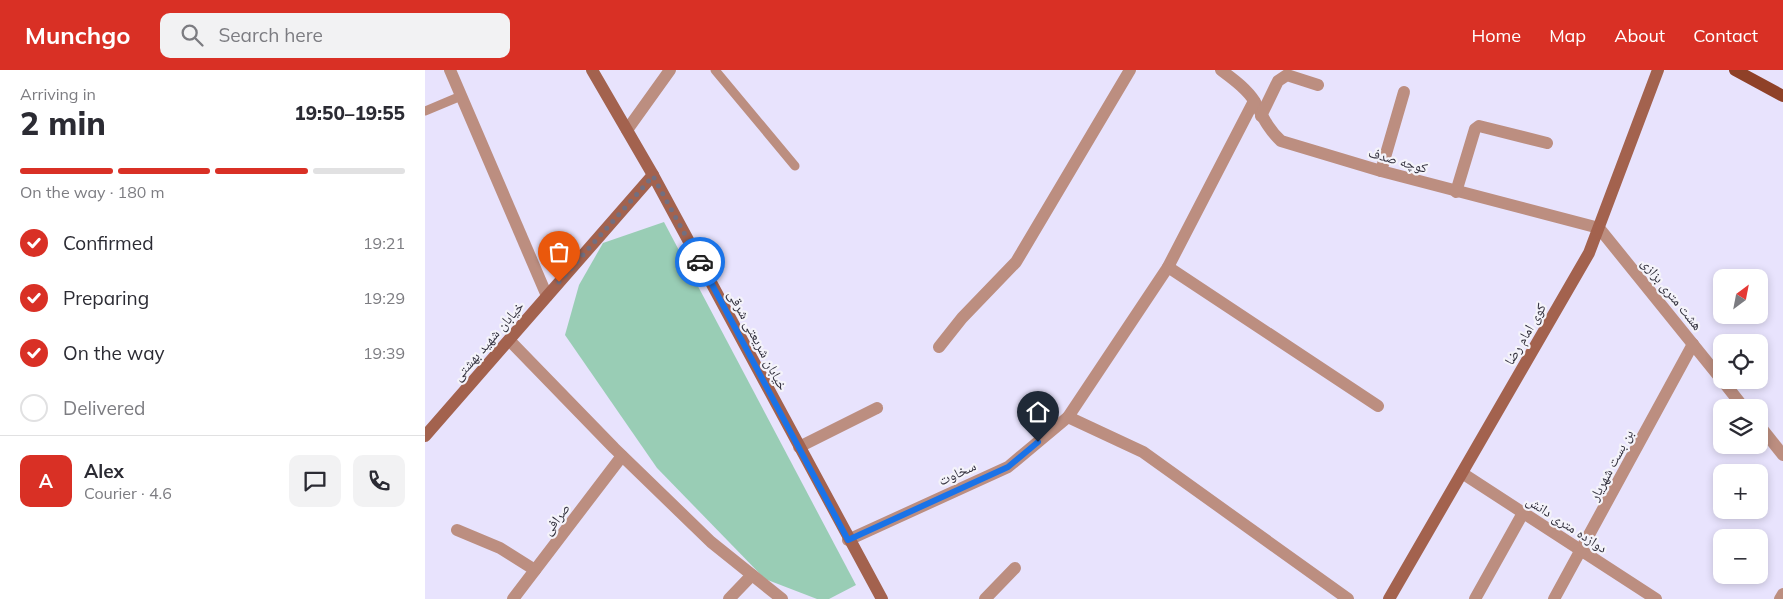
<!DOCTYPE html>
<meta charset="utf-8">
<style>
:root{--surface:#fff;--page:#f2f2f3;--text:#2b2b33;--muted:#7c7c81;--line:#e1e1e2;--accent:#d93025}
body{margin:0;font-family:Mulish,"Noto Naskh Arabic",sans-serif;background:var(--page);color:var(--text);height:100vh;display:flex;flex-direction:column;font-size:19px;white-space:nowrap}
*{box-sizing:border-box;margin:0}
p{font-size:16px;color:var(--muted)}
.icon{flex:none;width:28px;height:28px;fill:none;stroke:currentColor;stroke-width:2;stroke-linecap:round;stroke-linejoin:round}
.map{position:relative;flex:1;overflow:hidden}
.details{display:flex;flex-direction:column;background:var(--surface);width:425px}
.details>*{flex:none}
.needle{width:32px;rotate:32deg}
.buttons{position:absolute;left:1288px;top:199px;display:grid;gap:10px}
.buttons a{display:grid;place-items:center;width:55px;height:55px;border-radius:10px;background:var(--surface);box-shadow:0 2px 8px #0003;font-size:25px}
.pin{position:absolute;display:grid;place-items:center;width:42px;height:42px;color:#fff;margin:-51px -21px;border-radius:50% 50% 50% 0;rotate:-45deg;box-shadow:0 0 5px #0007}
.pin .icon{rotate:45deg}
.courier{position:absolute;display:grid;place-items:center;width:50px;height:50px;margin:-25px;border:4px solid #1a73e8;border-radius:50%;background:#fff;color:#222;box-shadow:0 1px 6px #0007}
.headline em{font-style:normal;font-weight:800}
.headline div{display:flex;flex-direction:column-reverse}
.headline{display:flex;align-items:center;justify-content:space-between;height:85px;padding:0 20px}
h1{font-size:32px;font-weight:800;line-height:38px}
.bar{display:grid;grid-template-columns:repeat(4,1fr);gap:8px 5px;align-content:center;height:60px;padding:0 20px}
.bar i{height:6px;border-radius:4px;background:var(--line)}
.bar .current{background:var(--accent)}
.bar p{grid-column:span 4}
.line{display:flex;align-items:center;gap:12px;padding:0 20px;border-top:1px solid var(--line)}
.line div{flex:1}
.round{display:grid;place-items:center;flex:none;width:52px;height:52px;border-radius:10px;background:var(--page)}
ol{padding:0 20px;list-style:none}
li{display:flex;align-items:center;gap:15px;height:55px}
li p{margin-inline-start:auto}
li .icon{padding:5px;border-radius:50%;background:var(--accent);color:#fff;stroke-width:4}
li:last-child{color:var(--muted)}
li i{width:28px;height:28px;border:2px solid var(--line);border-radius:50%}
header{display:flex;align-items:center;gap:30px;box-sizing:border-box;height:70px;padding:0 25px;background:var(--accent);color:#fff}
header strong{font-size:24px}
nav{display:flex;gap:28px;margin-inline-start:auto;font-size:18px}
.search{width:350px;height:45px;background:var(--page);display:flex;align-items:center;gap:12px;box-sizing:border-box;padding:0 18px;border-radius:10px;color:var(--muted);font-size:19px}
main{display:flex;flex:1;min-height:0}
.map>svg:first-child{display:block}
.green{fill:#99cdb5}
.lines{fill:none;stroke-linecap:round;stroke-linejoin:round}
.lane{stroke:#bc8e80;stroke-width:9}
.street{stroke:#bc8e80;stroke-width:12}
.secondary{stroke:#a3624e;stroke-width:12}
.primary{stroke:#8f4128;stroke-width:12}
.done{stroke:#726f80;stroke-width:5;stroke-dasharray:0 9}
.route{stroke:#1a73e8;stroke-width:6}
.labels{text-anchor:middle;dominant-baseline:central;stroke-width:4.5;stroke-linejoin:round;paint-order:stroke}
.street-label{font-size:14px;fill:#32303d;stroke:#f4f3fa}
</style>
<header>
<strong>Munchgo</strong>
<div class="search"><svg class="icon" aria-label="search" viewBox="0 0 24 24"><circle cx="10" cy="10" r="6"/><path d="M15 15l6 6"/></svg>Search here</div>
<nav><a>Home</a><a>Map</a><a>About</a><a>Contact</a></nav>
</header>
<main>
<section class="details">
<div class="headline"><div><h1>2 min</h1><p>Arriving in</p></div><em>19:50–19:55</em></div>
<div class="bar"><i class="current"></i><i class="current"></i><i class="current"></i><i></i><p>On the way · 180 m</p></div>
<ol>
<li><svg class="icon" aria-label="check" viewBox="0 0 24 24"><path d="M5 12l5 5 9-10"/></svg>Confirmed<p>19:21</p></li>
<li><svg class="icon" aria-label="check" viewBox="0 0 24 24"><path d="M5 12l5 5 9-10"/></svg>Preparing<p>19:29</p></li>
<li><svg class="icon" aria-label="check" viewBox="0 0 24 24"><path d="M5 12l5 5 9-10"/></svg>On the way<p>19:39</p></li>
<li><i></i>Delivered</li>
</ol>
<div class="line" style="height:90px"><b class="round" style="background:var(--accent);color:#fff">A</b><div><b>Alex</b><p>Courier · 4.6</p></div><a class="round"><svg class="icon" aria-label="chat" viewBox="0 0 24 24"><path d="M4 5h16v11H9l-5 4z"/></svg></a><a class="round"><svg class="icon" aria-label="phone" viewBox="0 0 24 24"><path d="M5 4h4l2 5-3 2q2 4 5 5l2-3 5 2v4C11 20 4 13 5 4z"/></svg></a></div>
</section>
<div class="map">
<svg width="1358" height="529" viewBox="0 0 1358 529">
<rect width="100%" height="100%" fill="#e8e3fd"/>
<polygon class="green" points="239,152 431,515 404,529 392,529 340,509 232,398 140,265 154,215 178,173"/>
<g class="lines">
<g class="lane">
<polyline points="290,0 370,96"/>
<polyline points="0,41 36,26"/>
</g>
<g class="street">
<polyline points="25,0 122,226"/>
<path d="M796,0C808,9 822,19 830,32C838,47 843,59 856,71L956,101L1174,158L1296,309"/>
<polyline points="829,31 743,197 643,347 718,382 923,529"/>
<polyline points="836,46 853,11 862,5 893,15"/>
<polyline points="202,60 245,0"/>
<polyline points="956,101 979,22"/>
<polyline points="1031,122 1050,59 1054,56 1122,73"/>
<polyline points="743,197 953,336"/>
<polyline points="84,270 189,378 286,472 357,529"/>
<polyline points="514,277 537,248 591,192 705,0"/>
<polyline points="1297,310 1319,338"/>
<polyline points="1334,355 1358,385"/>
<polyline points="374,377 452,338"/>
<polyline points="1037,403 1231,529"/>
<polyline points="32,460 75,478 110,500"/>
<polyline points="423,470 583,397 643,347"/>
<polyline points="88,529 197,386"/>
<polyline points="304,529 327,505"/>
<polyline points="560,529 590,498"/>
<polyline points="1050,529 1098,443"/>
<polyline points="1129,529 1268,274"/>
<polyline points="1355,529 1358,524"/>
</g>
<g class="secondary">
<polyline points="167,0 228,105 457,529"/>
<polyline points="0,366 228,105"/>
<polyline points="964,529 1164,183 1233,0"/>
</g>
<polyline class="primary" points="1310,0 1358,26"/>
</g>
<g class="lines">
<polyline class="done" points="134,212 228,106 275,192"/>
<polyline class="route" points="275,192 423,470 583,397 613,372"/>
</g>
<g class="labels">
<g class="street-label">
<text transform="translate(973 90) rotate(16)">کوچه صدف</text>
<text transform="translate(1247 224) rotate(51)">هشت متری بزازی</text>
<text transform="translate(1100 264) rotate(-60)">کوی امام رضا</text>
<text transform="translate(333 270) rotate(62)">خیابان شریعتی شرقی</text>
<text transform="translate(63 271) rotate(-49)">خیابان شهید بهشتی</text>
<text transform="translate(1186 395) rotate(-62)">بن بست شهریار</text>
<text transform="translate(532 403) rotate(-25)">سخاوت</text>
<text transform="translate(131 449) rotate(-53)">صرافی</text>
<text transform="translate(1142 454) rotate(33)">دوازده متری دانش</text>
</g>
</g>
</svg>
<div class="buttons">
<a><svg class="needle" viewBox="-14 -14 28 28"><path d="M0-13l5 13h-10z" fill="#e53935"/><path d="M0 13l5-13h-10z" fill="#7c7c81"/></svg></a>
<a><svg class="icon" aria-label="locate" viewBox="0 0 24 24"><circle cx="12" cy="12" r="6"/><path d="M12 2v4M12 18v4M2 12h4M18 12h4"/></svg></a>
<a><svg class="icon" aria-label="layers" viewBox="0 0 24 24"><path d="M12 4l9 5-9 5-9-5zM3 14l9 5 9-5"/></svg></a>
<a>+</a>
<a>−</a>
</div>
<div class="pin" style="left:134px;top:212px;background:#ea580c"><svg class="icon" aria-label="bag" viewBox="0 0 24 24"><path d="M5 8h14l-1 12H6zM9 8a3 3 0 0 1 6 0"/></svg></div>
<div class="pin" style="left:613px;top:372px;background:#1f2937"><svg class="icon" aria-label="home" viewBox="0 0 24 24"><path d="M3 11l9-7 9 7M6 9v11h12V9"/></svg></div>
<div class="courier" style="left:275px;top:192px"><svg class="icon" aria-label="car" viewBox="0 0 24 24"><path d="M5 17H2v-5l4-1 3-4h7l3 4 3 1v5h-3M9 17h6M6 11h13"/><circle cx="7" cy="17" r="2"/><circle cx="17" cy="17" r="2"/></svg></div>
</div>
</main>
